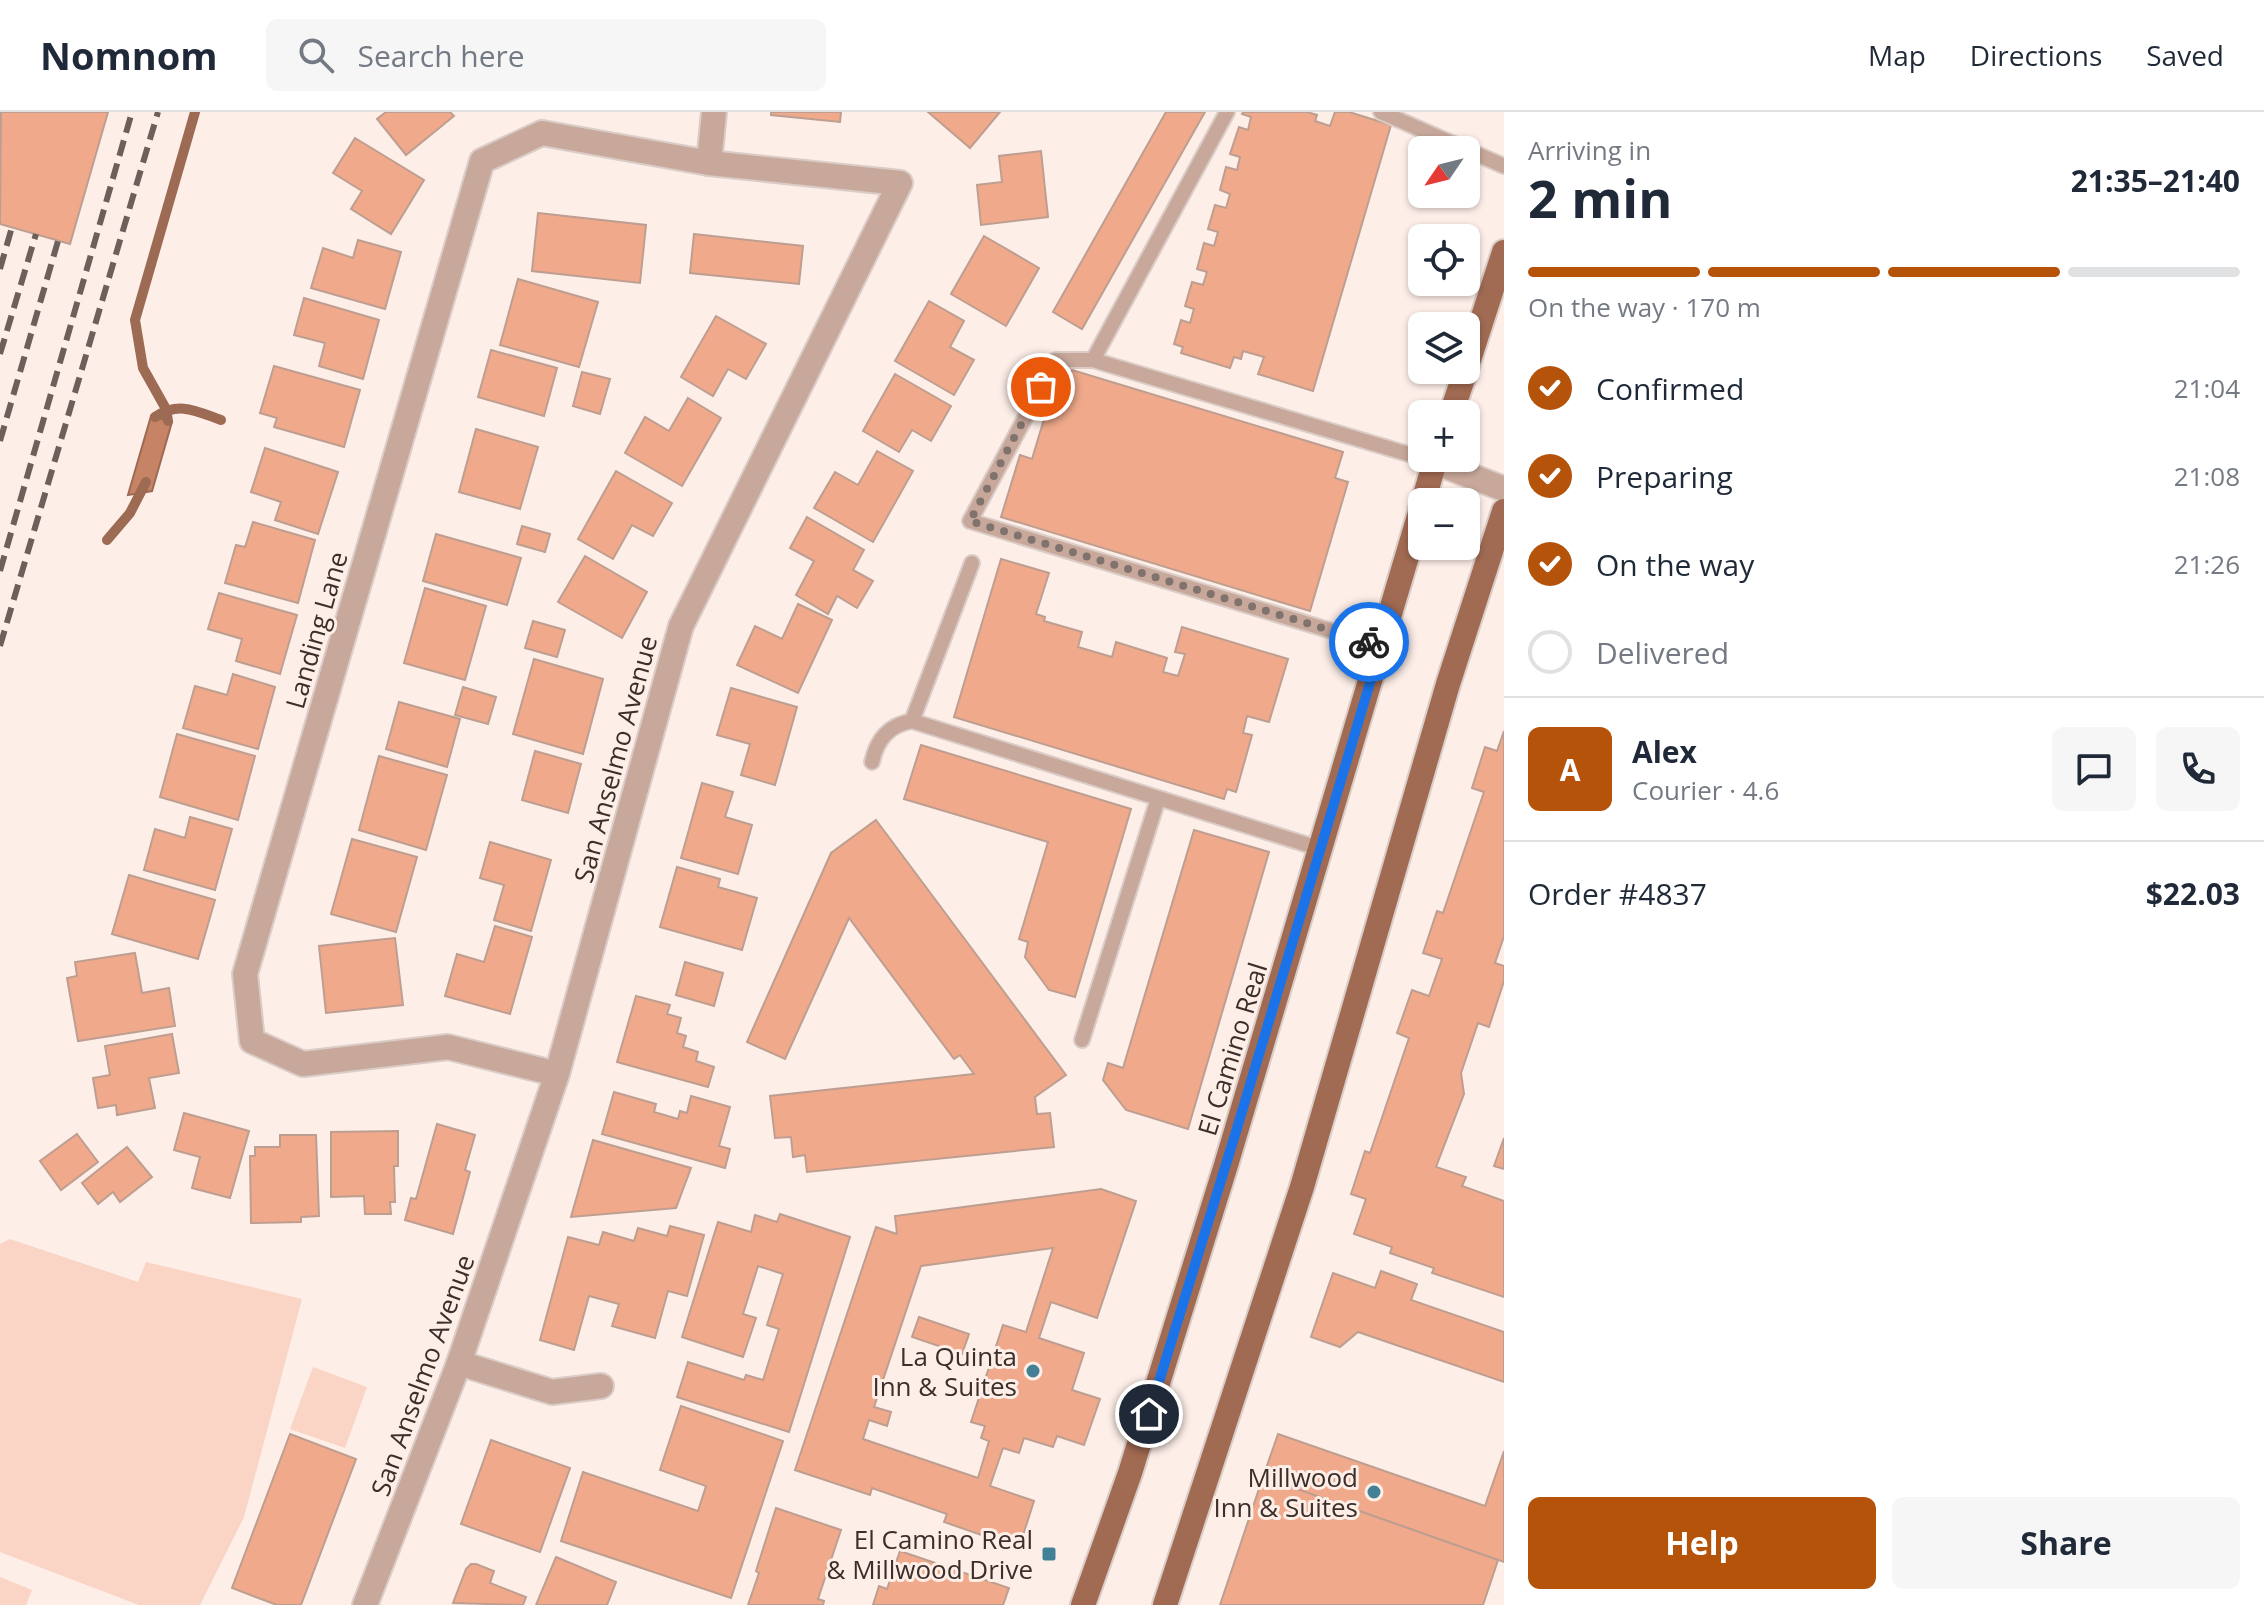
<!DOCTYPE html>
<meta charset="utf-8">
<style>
:root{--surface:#fff;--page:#f6f6f7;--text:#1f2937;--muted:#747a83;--line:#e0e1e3;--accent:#b45309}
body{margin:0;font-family:"Open Sans",sans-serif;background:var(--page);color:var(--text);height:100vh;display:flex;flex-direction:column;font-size:30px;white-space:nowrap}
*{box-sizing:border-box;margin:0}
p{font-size:26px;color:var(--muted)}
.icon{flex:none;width:44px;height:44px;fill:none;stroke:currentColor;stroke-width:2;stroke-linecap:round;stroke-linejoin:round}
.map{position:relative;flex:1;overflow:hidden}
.drawer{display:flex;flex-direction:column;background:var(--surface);width:760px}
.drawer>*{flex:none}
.needle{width:52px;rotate:235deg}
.buttons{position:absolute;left:1408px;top:24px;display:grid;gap:16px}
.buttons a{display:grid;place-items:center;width:72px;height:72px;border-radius:12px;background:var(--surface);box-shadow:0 2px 6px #0004;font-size:40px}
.pin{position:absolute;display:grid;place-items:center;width:68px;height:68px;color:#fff;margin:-34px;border:4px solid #fff;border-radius:50%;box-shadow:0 2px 8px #0007}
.courier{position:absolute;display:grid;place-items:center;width:80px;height:80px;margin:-40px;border:6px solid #1a73e8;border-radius:50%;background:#fff;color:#222;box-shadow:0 2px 10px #0007}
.head em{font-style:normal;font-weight:700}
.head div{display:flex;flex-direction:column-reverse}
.head{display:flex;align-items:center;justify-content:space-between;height:136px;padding:0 24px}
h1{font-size:52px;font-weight:700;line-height:60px}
.bar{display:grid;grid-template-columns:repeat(4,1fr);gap:12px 8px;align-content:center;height:96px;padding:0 24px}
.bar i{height:10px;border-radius:6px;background:var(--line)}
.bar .active{background:var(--accent)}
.bar p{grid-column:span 4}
.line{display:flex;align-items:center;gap:20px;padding:0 24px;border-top:2px solid var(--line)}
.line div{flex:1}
.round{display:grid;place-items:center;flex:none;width:84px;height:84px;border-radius:12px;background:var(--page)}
ol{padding:0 24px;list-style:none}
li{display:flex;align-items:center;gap:24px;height:88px}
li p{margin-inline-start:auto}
li .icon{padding:8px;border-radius:50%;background:var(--accent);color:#fff;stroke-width:4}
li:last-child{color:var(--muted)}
li i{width:44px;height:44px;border:4px solid var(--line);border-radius:50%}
.primary-button{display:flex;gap:16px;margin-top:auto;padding:16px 24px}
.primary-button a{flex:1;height:92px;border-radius:12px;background:var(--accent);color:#fff;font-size:32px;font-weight:700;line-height:92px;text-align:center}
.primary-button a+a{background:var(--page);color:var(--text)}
header{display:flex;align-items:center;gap:48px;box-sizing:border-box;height:112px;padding:0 40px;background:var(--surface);border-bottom:2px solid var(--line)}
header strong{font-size:38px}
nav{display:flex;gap:44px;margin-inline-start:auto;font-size:28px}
.search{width:560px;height:72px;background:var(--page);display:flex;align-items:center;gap:20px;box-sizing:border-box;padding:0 28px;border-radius:12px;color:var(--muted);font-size:30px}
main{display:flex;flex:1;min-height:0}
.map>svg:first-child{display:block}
.green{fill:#fad4c4}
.water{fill:#c78366;stroke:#9d6a54;stroke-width:2}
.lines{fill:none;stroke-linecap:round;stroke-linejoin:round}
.stream{stroke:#9d6a54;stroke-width:10}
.building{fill:#f0aa8b;stroke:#be9e90;stroke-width:2;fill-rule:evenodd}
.lane-casing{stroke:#daccc6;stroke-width:18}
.street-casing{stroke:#daccc6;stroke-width:28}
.primary-casing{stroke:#daccc6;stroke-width:28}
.lane{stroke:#c8a89b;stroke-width:14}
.street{stroke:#c8a89b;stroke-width:24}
.primary{stroke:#a16a52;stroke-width:24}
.rail{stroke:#6d605a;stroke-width:6;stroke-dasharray:16 8;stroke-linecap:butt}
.done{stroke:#80726c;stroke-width:8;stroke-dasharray:0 14.4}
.route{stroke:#1a73e8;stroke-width:10}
.poi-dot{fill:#428096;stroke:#fdeee8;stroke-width:3}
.labels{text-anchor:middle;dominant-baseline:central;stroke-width:6;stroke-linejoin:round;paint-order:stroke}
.street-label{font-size:26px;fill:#3c2f29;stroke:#fdeee8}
.poi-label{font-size:26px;fill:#3c2f29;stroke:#fdeee8;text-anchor:end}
</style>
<header>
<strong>Nomnom</strong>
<div class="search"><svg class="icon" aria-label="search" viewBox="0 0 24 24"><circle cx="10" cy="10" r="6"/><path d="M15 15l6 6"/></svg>Search here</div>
<nav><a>Map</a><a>Directions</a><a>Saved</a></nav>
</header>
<main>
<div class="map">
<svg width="1504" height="1493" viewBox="0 0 1504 1493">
<rect width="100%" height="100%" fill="#fdeee8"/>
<g class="green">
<polygon points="10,1127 138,1170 146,1150 302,1187 244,1405 200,1493 139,1493 0,1440 0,1132"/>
<polygon points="313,1255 367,1275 345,1336 290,1317"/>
<polygon points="0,1465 32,1478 26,1493 0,1493"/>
</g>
<polygon class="water" points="151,304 172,310 152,379 128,383"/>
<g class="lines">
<g class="stream">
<path d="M155,305C179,289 196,299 221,308"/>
<polyline points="168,309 166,297 143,256 135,208 195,0"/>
<polyline points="107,428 130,401 146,370"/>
</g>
</g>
<g class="building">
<polygon points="1,0 108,0 70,132 0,112"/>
<polygon points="386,0 450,0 454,4 406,43 377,7"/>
<polygon points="771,0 841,0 840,10 771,3"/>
<polygon points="928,0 1000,0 970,36"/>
<polygon points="1166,0 1205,0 1082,217 1053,200"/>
<polygon points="1243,0 1307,0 1317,3 1315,9 1330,14 1335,0 1349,0 1391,13 1313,279 1258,262 1264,245 1243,239 1241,247 1234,245 1230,256 1181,241 1183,235 1174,232 1181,208 1190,211 1194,197 1185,194 1192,170 1203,173 1207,160 1197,157 1204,131 1214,134 1218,120 1208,117 1215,93 1226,96 1230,82 1220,78 1226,55 1237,58 1240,45 1230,42 1239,15 1248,18 1251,5 1242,2"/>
<polygon points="355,26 424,68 391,122 351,97 362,79 333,61"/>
<polygon points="1041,39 1048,105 981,113 977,73 1002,70 999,44"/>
<polygon points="538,101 646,113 640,171 532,159"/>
<polygon points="694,122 803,134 799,172 690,161"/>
<polygon points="984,124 1039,156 1006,214 951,182"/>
<polygon points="358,128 401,140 385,197 311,176 323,136 353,146"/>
<polygon points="518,167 598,190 579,255 500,233"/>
<polygon points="304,186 379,208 363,267 319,254 325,231 294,223"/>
<polygon points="929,189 964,209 950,235 974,248 954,283 895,249"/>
<polygon points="716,204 766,232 746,267 728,257 713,284 681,265"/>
<polygon points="491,238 557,256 544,304 478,285"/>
<polygon points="274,254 360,278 344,335 274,315 277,306 260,301"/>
<polygon points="1072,258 1343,340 1335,366 1348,370 1310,499 1001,405 1020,343 1032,347 1051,284 1063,288"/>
<polygon points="582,260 610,267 600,302 573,294"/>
<polygon points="895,262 951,294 931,329 912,318 899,340 863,319"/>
<polygon points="688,286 721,306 682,374 625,341 645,305 669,319"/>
<polygon points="476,317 538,335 520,397 459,380"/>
<polygon points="265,336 338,360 318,422 275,408 281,390 251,380"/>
<polygon points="877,339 913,359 873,430 814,396 835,360 858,373"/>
<polygon points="616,359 672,391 653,424 632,413 613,447 578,427"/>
<polygon points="807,405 864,438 853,458 873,469 857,496 837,484 828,502 796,483 814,449 790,436"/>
<polygon points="253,410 315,428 298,491 225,471 236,433 245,435"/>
<polygon points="522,414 550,422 545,440 517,432"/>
<polygon points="436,422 521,446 507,493 423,469"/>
<polygon points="585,444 647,480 622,526 558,490"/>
<polygon points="1001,447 1049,461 1036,502 1045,505 1044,509 1082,520 1078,535 1112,545 1116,530 1167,546 1163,560 1178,564 1185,542 1175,540 1182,515 1288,547 1269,610 1247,604 1243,621 1252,623 1236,680 1227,677 1224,687 954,605"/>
<polygon points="425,476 486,494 465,568 404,551"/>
<polygon points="219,481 297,503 280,562 236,549 242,527 208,517"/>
<polygon points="798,492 832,508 798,581 737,553 755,514 782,527"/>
<polygon points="533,509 565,518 557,545 525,536"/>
<polygon points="534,547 603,567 583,642 513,622"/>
<polygon points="233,562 275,575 258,637 183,616 195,574 227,583"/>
<polygon points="463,575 496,585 488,612 455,603"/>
<polygon points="731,576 797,595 775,673 741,663 750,632 717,623"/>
<polygon points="399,590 460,607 447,655 386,637"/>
<polygon points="1504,619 1504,824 1495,851 1504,854 1504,869 1489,915 1478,911 1461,961 1464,982 1436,1055 1466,1065 1462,1074 1504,1089 1504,1185 1432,1161 1434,1156 1390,1141 1392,1135 1354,1122 1366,1087 1351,1082 1365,1039 1370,1041 1409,926 1397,921 1412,878 1429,884 1442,847 1423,841 1437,799 1443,801 1484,680 1472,676 1485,635 1497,639"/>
<polygon points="177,622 255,644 238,708 160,685"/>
<polygon points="921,633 1131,697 1075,885 1049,878 1025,845 1028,830 1019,827 1048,730 904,687"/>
<polygon points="535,639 581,652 568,701 522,688"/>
<polygon points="379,644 447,663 426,738 359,718"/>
<polygon points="702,671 733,680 725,705 752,713 738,762 681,746"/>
<polygon points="190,705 232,717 215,778 144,758 155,717 185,726"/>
<polygon points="876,708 1066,963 1035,985 1037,1002 1050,1001 1054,1035 807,1060 805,1043 793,1045 791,1025 775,1026 770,984 974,962 960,943 954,947 849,806 785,947 747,930 831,741"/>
<polygon points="1194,718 1269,740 1188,1017 1126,998 1103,968 1108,951 1123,956"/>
<polygon points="352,727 417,745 396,820 331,802"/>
<polygon points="490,730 551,748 531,819 494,808 504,773 480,766"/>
<polygon points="677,755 720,767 718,775 757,786 742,838 660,815"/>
<polygon points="129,763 215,788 198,847 112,822"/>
<polygon points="495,814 532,825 510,902 445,884 457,842 484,850"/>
<polygon points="395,826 403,893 326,901 319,834"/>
<polygon points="135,841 142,881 169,876 175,914 78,929 67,866 77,864 75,850"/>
<polygon points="685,850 723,861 714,894 676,883"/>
<polygon points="636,884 670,893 667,902 681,906 677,921 686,924 683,935 698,940 696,949 714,955 708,975 617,950"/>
<polygon points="172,922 179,961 149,966 155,996 117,1003 116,993 98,996 93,966 110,963 105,934"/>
<polygon points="614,980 656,992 654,1000 678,1007 680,999 687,1001 691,984 730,995 719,1034 730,1037 725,1056 602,1022"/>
<polygon points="184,1001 249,1019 230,1086 192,1076 200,1045 174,1038"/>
<polygon points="437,1012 475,1023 465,1058 470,1060 453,1122 405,1108 411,1086 416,1087"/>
<polygon points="398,1019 398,1054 394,1054 395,1090 390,1090 391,1102 365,1102 364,1084 331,1085 331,1020"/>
<polygon points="77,1022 98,1050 61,1078 40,1049"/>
<polygon points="280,1023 316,1023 319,1104 301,1105 301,1110 251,1111 250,1044 255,1044 255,1035 280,1035"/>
<polygon points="1504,1026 1504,1057 1494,1054"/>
<polygon points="593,1028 691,1056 676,1096 571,1105"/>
<polygon points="127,1035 152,1065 120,1090 113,1080 98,1092 82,1071"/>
<path d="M1101,1077L1136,1089L1097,1206L1051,1190L1039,1226L1084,1241L1072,1278L1100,1287L1084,1333L1057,1324L1053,1335L1024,1326L1019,1341L1003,1336L990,1374L1034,1389L1019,1436L944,1410L947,1402L872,1376L870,1383L795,1358L876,1115L897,1122L895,1104ZM1053,1136L1026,1220L1003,1213L971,1310L985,1314L981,1326L989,1329L978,1366L863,1327L869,1308L887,1314L891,1300L874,1295L921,1154Z"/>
<polygon points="780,1102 850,1125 789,1320 677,1285 688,1250 744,1268 746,1263 763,1268 779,1217 767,1213 783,1162 758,1154 743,1202 756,1206 743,1245 682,1225 718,1110 751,1120 755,1103 777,1110"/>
<polygon points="670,1114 704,1123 687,1184 668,1179 655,1226 612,1214 619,1192 589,1184 574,1238 540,1228 568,1125 599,1133 603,1120 634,1129 638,1116 667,1124"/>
<polygon points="1381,1159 1417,1172 1411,1188 1504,1220 1504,1270 1358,1220 1340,1235 1311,1225 1333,1161 1375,1176"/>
<polygon points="919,1205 969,1222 962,1242 912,1225"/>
<polygon points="681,1294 783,1329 731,1486 561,1429 583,1360 698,1399 706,1374 660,1358"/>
<polygon points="290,1322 356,1347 301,1493 277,1493 232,1476"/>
<polygon points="1278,1322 1485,1394 1504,1339 1504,1450 1263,1365"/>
<polygon points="491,1328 570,1356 540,1440 461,1412"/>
<polygon points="1263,1365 1498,1448 1483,1493 1220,1493"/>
<polygon points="776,1396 841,1418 818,1487 824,1489 823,1493 748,1493 759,1461 756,1459"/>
<polygon points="900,1439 1009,1476 1003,1493 873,1493 879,1474 887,1477"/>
<polygon points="556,1445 616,1470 607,1493 536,1493"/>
<polygon points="471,1452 476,1452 494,1459 490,1471 526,1485 523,1493 453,1491 466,1457"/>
</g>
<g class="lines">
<defs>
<g id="lane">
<polyline points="1227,0 1093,248 1056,248 970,409 1381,534"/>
<polyline points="1381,0 1504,54"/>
<polyline points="1093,248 1435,350"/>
<polyline points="912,609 972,451"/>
<path d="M872,650C877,627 889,613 912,609L1321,737"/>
<polyline points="1082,928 1158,687"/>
</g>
<g id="street">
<polyline points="709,51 714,0"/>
<polyline points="1435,350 1504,377"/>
<polyline points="459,1251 552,1280 601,1274"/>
<polyline points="365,1493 459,1251 557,962 681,514 900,71 709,51 542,21 482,49 245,862 252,929 303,952 448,935 557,962"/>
</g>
<g id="primary">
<polyline points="1466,257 1504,140"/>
<polyline points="1451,302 1466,258"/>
<polyline points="1423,390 1436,346"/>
<polyline points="1083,1493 1130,1361 1226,1053 1422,394"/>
<polyline points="1165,1493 1302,1075 1448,572 1504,399"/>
</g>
</defs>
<use href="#lane" class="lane-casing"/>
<use href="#street" class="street-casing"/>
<use href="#primary" class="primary-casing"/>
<use href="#lane" class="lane"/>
<use href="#street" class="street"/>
<use href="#primary" class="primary"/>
<g class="rail">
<polyline points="0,157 12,115"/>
<polyline points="0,242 36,122"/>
<polyline points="0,329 58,129"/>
<polyline points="0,459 132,0"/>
<polyline points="0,534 158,0"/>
</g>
</g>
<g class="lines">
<polyline class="done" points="1041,275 970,409 1369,530"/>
<polyline class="route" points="1149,1302 1235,1023 1381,534 1369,530"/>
</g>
<g class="poi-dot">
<circle cx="1033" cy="1259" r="8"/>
<circle cx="1374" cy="1380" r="8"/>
<rect x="1041" y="1434" width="16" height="16" rx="4"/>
</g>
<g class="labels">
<g class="street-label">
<text transform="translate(316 518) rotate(-74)">Landing Lane</text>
<text transform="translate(615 647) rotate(-75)">San Anselmo Avenue</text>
<text transform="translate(1232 937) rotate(-73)">El Camino Real</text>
<text transform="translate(422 1263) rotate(-70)">San Anselmo Avenue</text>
</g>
<g class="poi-label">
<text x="1017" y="1244">La Quinta<tspan x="1017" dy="30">Inn &amp; Suites</tspan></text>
<text x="1358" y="1365">Millwood<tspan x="1358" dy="30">Inn &amp; Suites</tspan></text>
<text x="1033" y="1427">El Camino Real<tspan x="1033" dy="30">&amp; Millwood Drive</tspan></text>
</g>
</g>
</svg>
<div class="buttons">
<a><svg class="needle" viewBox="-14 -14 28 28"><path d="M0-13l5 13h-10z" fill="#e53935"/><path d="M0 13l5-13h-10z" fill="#747a83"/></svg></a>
<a><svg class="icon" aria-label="locate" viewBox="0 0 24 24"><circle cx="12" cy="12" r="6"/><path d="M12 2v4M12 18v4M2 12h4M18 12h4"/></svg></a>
<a><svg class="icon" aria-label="layers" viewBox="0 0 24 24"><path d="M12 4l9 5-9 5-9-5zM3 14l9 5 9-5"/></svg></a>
<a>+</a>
<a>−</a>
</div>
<div class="pin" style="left:1041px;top:275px;background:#ea580c"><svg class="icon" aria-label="bag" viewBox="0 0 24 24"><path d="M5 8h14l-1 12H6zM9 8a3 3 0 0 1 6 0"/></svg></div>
<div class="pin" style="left:1149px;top:1302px;background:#1f2937"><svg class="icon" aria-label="home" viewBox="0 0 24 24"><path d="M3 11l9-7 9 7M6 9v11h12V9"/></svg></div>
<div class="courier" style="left:1369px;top:530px"><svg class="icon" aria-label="bike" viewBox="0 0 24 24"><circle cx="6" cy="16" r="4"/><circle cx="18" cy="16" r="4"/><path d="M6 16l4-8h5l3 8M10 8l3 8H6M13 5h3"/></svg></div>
</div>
<section class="drawer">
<div class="head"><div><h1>2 min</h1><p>Arriving in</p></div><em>21:35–21:40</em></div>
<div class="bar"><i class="active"></i><i class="active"></i><i class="active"></i><i></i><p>On the way · 170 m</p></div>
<ol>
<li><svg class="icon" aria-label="check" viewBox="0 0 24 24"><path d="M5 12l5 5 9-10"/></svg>Confirmed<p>21:04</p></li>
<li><svg class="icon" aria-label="check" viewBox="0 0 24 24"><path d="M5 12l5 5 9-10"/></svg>Preparing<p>21:08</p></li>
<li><svg class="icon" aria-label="check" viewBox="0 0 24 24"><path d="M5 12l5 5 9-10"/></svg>On the way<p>21:26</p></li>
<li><i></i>Delivered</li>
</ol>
<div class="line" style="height:144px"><b class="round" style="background:var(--accent);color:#fff">A</b><div><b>Alex</b><p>Courier · 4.6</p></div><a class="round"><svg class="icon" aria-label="chat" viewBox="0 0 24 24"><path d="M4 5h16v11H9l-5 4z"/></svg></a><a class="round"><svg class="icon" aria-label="phone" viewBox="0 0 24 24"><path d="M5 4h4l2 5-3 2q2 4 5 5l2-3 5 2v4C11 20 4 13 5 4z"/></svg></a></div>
<div class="line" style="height:104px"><div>Order #4837</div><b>$22.03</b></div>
<div class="primary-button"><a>Help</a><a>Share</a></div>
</section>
</main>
